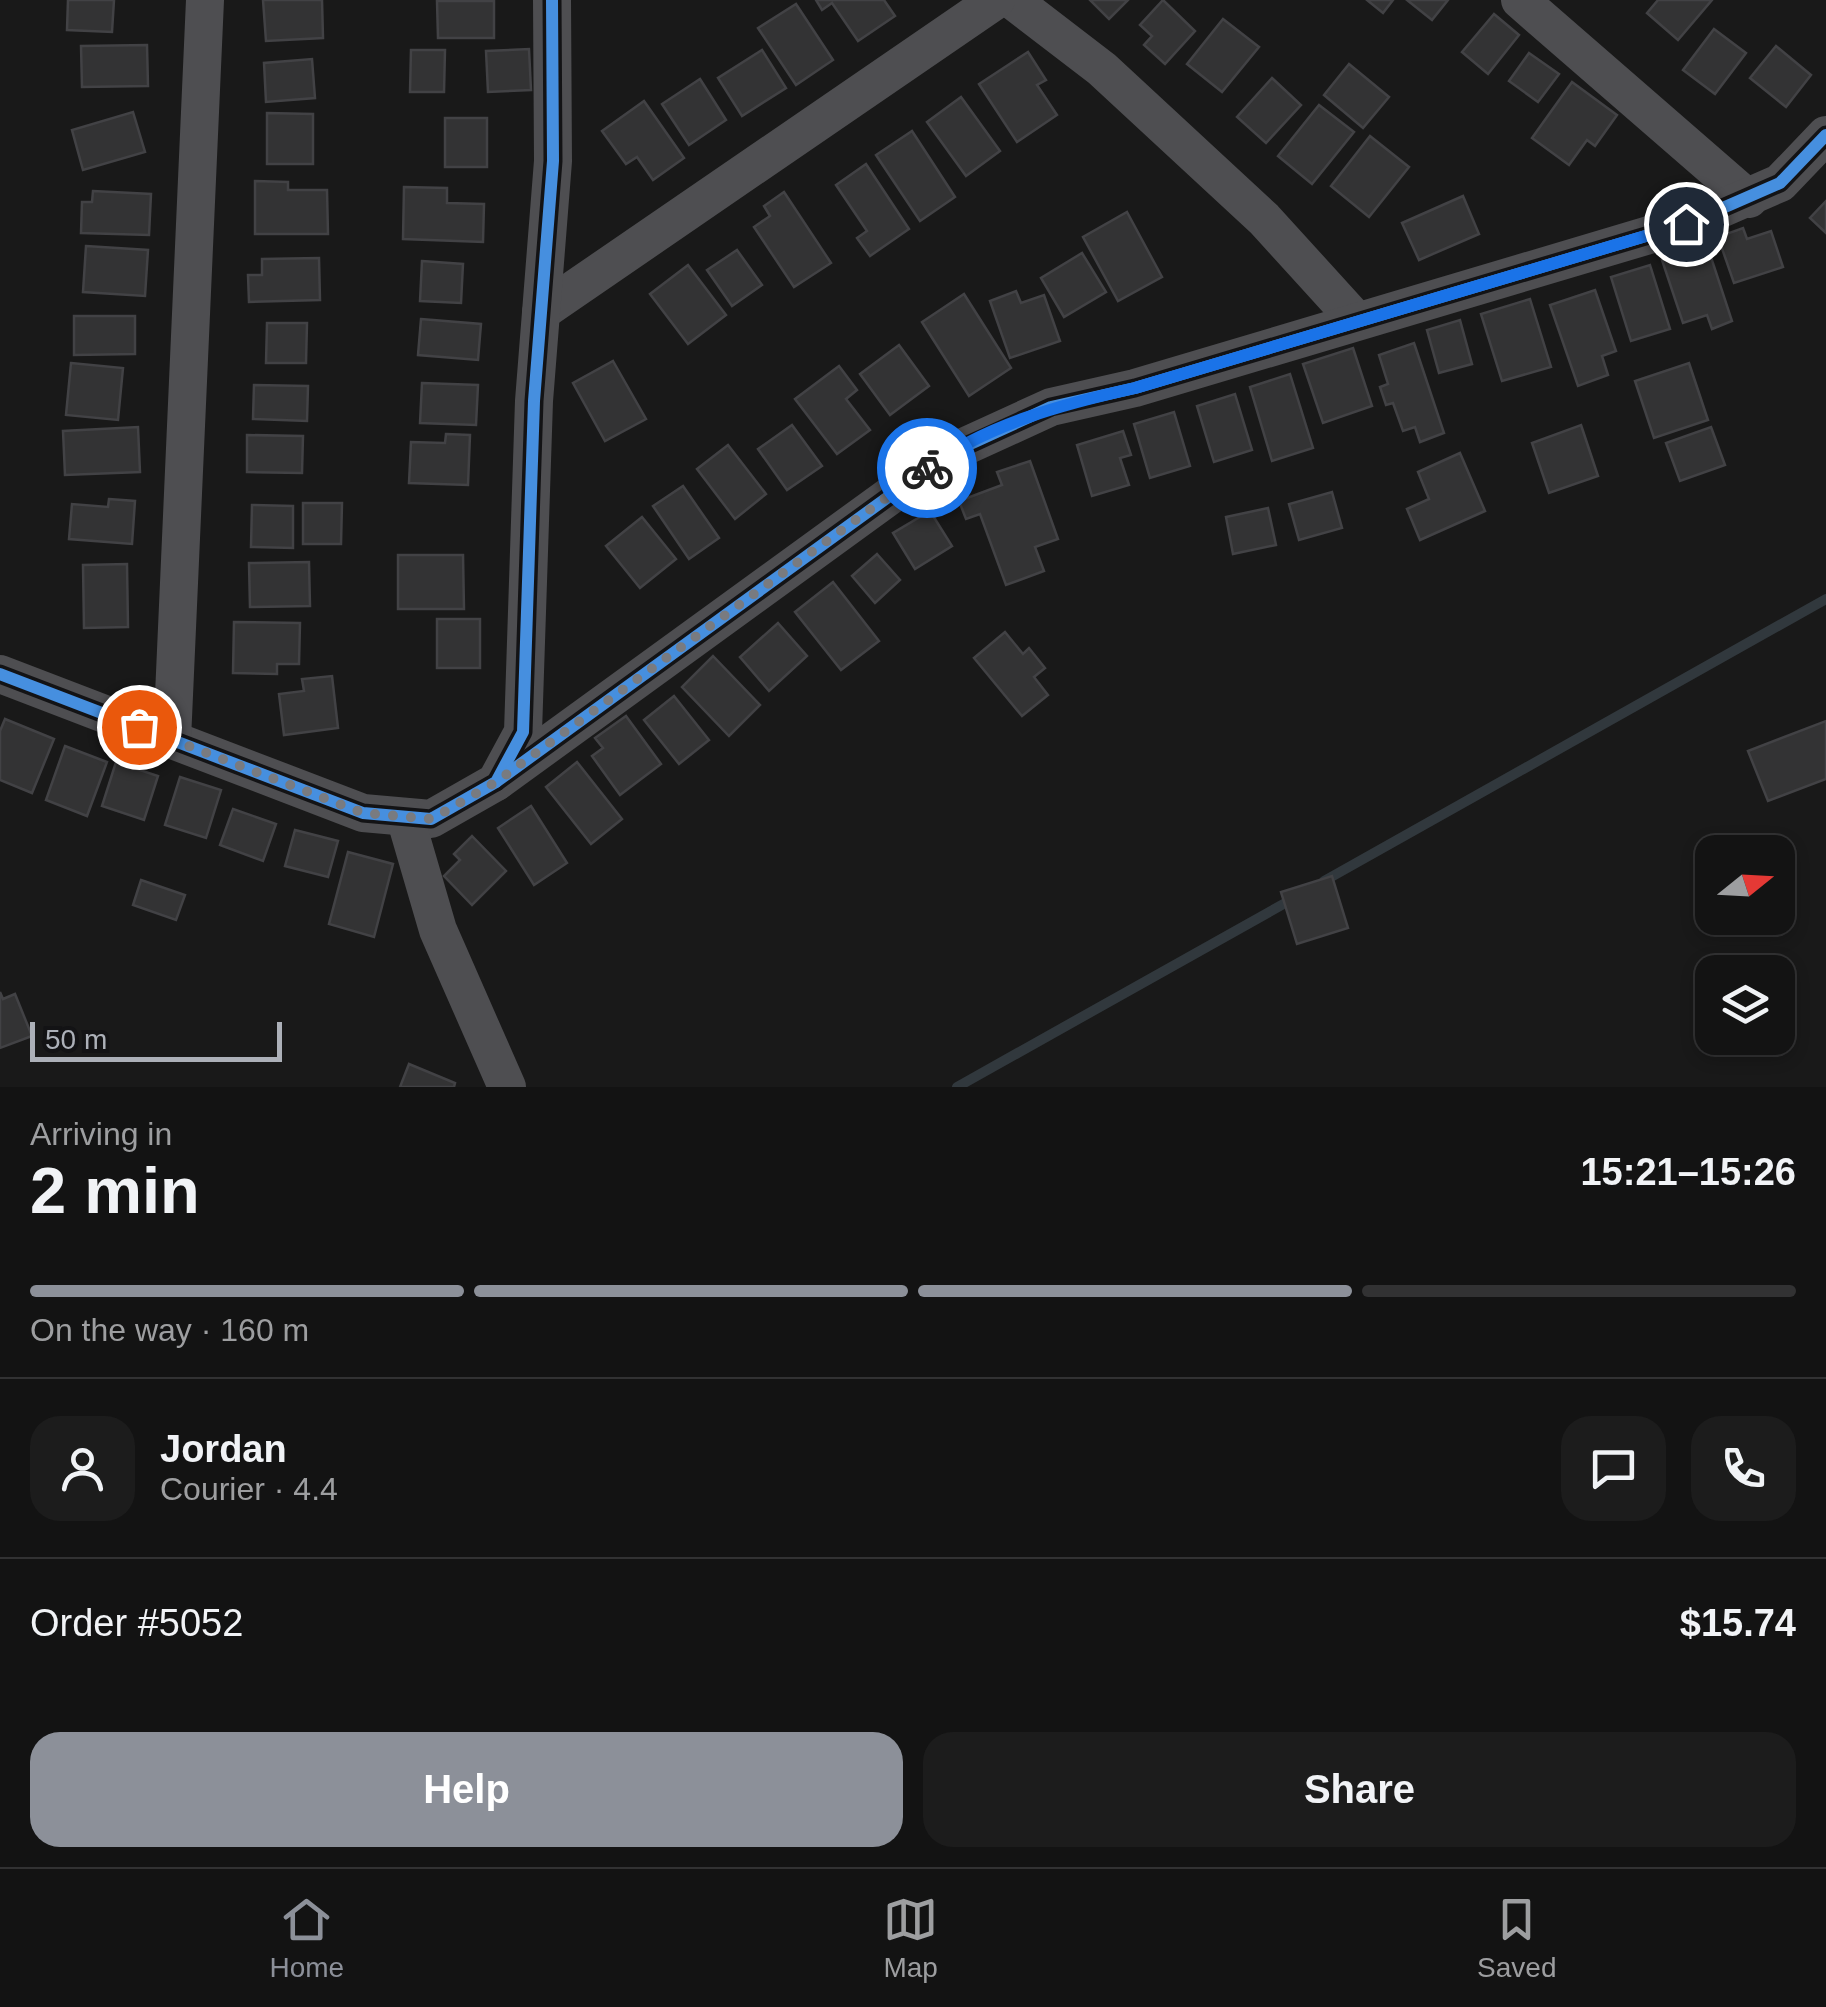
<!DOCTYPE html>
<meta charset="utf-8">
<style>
:root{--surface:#131313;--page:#1c1c1c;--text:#f1f3f6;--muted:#9d9ea0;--line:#323233;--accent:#8c9099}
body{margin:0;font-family:Helvetica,sans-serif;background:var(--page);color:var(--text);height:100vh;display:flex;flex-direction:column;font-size:38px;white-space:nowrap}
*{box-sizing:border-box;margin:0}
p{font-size:32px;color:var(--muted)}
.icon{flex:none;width:55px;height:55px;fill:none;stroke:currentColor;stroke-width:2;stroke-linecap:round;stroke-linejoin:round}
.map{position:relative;height:1087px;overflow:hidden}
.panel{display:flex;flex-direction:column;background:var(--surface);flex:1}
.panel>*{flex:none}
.needle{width:65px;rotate:72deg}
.fabs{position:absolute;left:1695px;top:835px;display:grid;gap:20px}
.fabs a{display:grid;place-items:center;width:100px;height:100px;border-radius:20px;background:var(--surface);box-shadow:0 5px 15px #0003,0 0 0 2px var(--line);font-size:50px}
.scale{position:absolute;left:30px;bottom:25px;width:252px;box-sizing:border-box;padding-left:10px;border:5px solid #acb0b8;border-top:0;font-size:28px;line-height:35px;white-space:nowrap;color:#acb0b8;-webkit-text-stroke:8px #131315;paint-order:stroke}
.pin{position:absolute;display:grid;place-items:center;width:85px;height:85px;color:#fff;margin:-42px;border:5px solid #fff;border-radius:50%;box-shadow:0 2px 10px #0007}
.courier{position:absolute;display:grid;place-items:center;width:100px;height:100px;margin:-50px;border:8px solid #1a73e8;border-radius:50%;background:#fff;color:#222;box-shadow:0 2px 12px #0007}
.headline em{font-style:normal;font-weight:800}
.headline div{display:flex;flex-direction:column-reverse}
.headline{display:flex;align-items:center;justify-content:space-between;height:170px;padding:0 30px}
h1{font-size:65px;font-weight:800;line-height:75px}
.bar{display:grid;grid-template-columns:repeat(4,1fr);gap:15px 10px;align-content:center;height:120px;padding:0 30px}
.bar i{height:12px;border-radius:8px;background:var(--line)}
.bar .selected{background:var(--accent)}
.bar p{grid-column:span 4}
.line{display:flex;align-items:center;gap:25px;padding:0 30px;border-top:2px solid var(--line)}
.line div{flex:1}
.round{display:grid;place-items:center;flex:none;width:105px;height:105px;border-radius:30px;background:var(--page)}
.action{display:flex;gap:20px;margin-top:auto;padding:20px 30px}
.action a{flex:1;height:115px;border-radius:30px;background:var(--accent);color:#fff;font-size:40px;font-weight:800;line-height:115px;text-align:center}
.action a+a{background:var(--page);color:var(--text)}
.tabs{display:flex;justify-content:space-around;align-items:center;height:140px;border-top:2px solid var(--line);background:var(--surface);font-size:28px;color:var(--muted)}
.tabs a{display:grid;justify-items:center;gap:5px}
.tabs .selected{color:var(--accent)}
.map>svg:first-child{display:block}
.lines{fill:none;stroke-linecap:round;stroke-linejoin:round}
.stream{stroke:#31383d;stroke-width:10}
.building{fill:#333334;stroke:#424245;stroke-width:2.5}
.minor{stroke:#4e4e51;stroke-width:38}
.cycleway-casing{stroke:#131315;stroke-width:19}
.cycleway{stroke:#468fdf;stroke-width:12}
.done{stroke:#797b80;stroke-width:10;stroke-dasharray:0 18}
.route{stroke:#1a73e8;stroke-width:12}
</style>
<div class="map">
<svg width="1826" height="1087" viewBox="0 0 1826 1087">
<rect width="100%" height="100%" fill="#191919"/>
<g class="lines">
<g class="stream">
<polyline points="1324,881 1826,599"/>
<polyline points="957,1087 1296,897"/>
</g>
</g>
<g class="building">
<polygon points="68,0 114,0 112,32 67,30"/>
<polygon points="263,0 322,0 323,38 266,41"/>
<polygon points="816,0 884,0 895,16 858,41 832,3 822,10"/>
<polygon points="1090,0 1128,0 1109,19"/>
<polygon points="1163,0 1195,31 1165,64 1144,45 1152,36 1140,25"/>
<polygon points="1367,0 1393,0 1383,13"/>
<polygon points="1407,0 1448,0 1432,20"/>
<polygon points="1658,0 1712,0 1678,40 1647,13"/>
<polygon points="437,1 494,1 494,38 438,38"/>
<polygon points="796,4 833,60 796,85 758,28"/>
<polygon points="1494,14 1519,35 1488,74 1462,52"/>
<polygon points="1223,19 1259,47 1222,92 1187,64"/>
<polygon points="1714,29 1746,53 1715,94 1683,70"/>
<polygon points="147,45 148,86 82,87 81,46"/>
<polygon points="1776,46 1811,75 1786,107 1750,78"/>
<polygon points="529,49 531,90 488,92 486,51"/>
<polygon points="411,50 445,50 444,92 410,92"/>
<polygon points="762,50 786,88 742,116 718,78"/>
<polygon points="1028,52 1046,80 1037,85 1057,115 1017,142 979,84"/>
<polygon points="1529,53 1559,74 1538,102 1509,81"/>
<polygon points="312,59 315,98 266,102 264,63"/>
<polygon points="1349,64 1389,97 1363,128 1324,95"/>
<polygon points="1272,78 1301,105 1266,143 1237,117"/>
<polygon points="700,79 726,120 689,145 662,104"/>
<polygon points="1572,82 1617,115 1595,146 1587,140 1569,165 1532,138"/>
<polygon points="961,97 1000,151 966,176 927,122"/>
<polygon points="644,101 684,158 653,180 637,157 626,164 602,131"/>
<polygon points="1319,105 1354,132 1312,184 1278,156"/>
<polygon points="133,112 145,152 83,170 72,130"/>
<polygon points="267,113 313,114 313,164 267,164"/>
<rect x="445" y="118" width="42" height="49"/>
<polygon points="912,131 955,197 920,221 876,155"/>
<polygon points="1370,136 1409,167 1369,217 1331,186"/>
<polygon points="866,164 909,229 870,256 857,238 867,231 836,185"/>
<polygon points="255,181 288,182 288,190 327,190 328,234 255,234"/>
<polygon points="404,187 447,188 447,203 484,204 483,242 403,239"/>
<polygon points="93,191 151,194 149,235 81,233 82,202 92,202"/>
<polygon points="784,192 831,263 794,287 754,227 770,216 764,206"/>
<polygon points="1463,196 1479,234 1419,260 1402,223"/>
<polygon points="1826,201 1826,233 1810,218"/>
<polygon points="1127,212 1162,277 1118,301 1083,237"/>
<polygon points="1743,228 1747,239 1771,231 1783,267 1734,283 1718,237"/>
<polygon points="1707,245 1732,321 1712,329 1707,315 1683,323 1662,260"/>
<polygon points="86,246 148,250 145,296 83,292"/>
<polygon points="737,250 762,285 732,306 707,270"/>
<polygon points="1082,253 1106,292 1064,317 1041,278"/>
<polygon points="319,258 320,300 249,302 248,275 262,275 262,259"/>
<polygon points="422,261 463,264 461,303 420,301"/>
<polygon points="688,265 726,315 688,344 650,294"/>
<polygon points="1650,265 1670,329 1631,341 1611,277"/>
<polygon points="1595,290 1616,351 1602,356 1608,375 1578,386 1550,305"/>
<polygon points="1016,291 1021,303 1044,295 1060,341 1010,358 990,301"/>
<polygon points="964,294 1011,368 969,396 922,322"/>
<polygon points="1530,299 1551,367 1502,381 1481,314"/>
<polygon points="74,316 135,316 135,354 74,355"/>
<polygon points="421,319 481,324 478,360 418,355"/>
<polygon points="1460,320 1472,364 1439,373 1427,330"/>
<polygon points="267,323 307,323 306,363 266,363"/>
<polygon points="1414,343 1444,433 1420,442 1415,427 1403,431 1393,403 1386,405 1380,387 1388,384 1379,355"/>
<polygon points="899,345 929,386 890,415 860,374"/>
<polygon points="1353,348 1372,406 1323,423 1303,364"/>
<polygon points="613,361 646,419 605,441 573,383"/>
<polygon points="71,363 123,368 118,420 66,415"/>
<polygon points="1689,363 1708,420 1654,438 1635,381"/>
<polygon points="839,366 857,390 846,399 870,430 837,454 795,399"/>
<polygon points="1290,374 1313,448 1272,461 1250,387"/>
<polygon points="422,383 478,385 476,425 420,423"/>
<polygon points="254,385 308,386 307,421 253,419"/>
<polygon points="1235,394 1252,450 1214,462 1197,406"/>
<polygon points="1174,412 1190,466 1150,478 1134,424"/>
<polygon points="792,425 822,466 787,490 758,449"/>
<polygon points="1581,425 1598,476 1549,493 1532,443"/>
<polygon points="138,427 140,472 65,475 63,431"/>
<polygon points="1711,427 1725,465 1680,481 1666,443"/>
<polygon points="1123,431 1131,455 1120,458 1129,485 1092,496 1077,445"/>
<polygon points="446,434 470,435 468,485 409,483 411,442 445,443"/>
<polygon points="247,435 303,436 302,473 247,472"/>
<polygon points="728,445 766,494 735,519 697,469"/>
<polygon points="1460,453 1485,511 1420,540 1407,509 1429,499 1418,472"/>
<polygon points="1030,461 1058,539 1035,547 1044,571 1006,585 980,514 966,519 959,501 1002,485 997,472"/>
<polygon points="683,486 719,538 689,559 653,506"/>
<polygon points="1332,492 1342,528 1299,540 1289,504"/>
<polygon points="109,499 135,501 132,544 69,539 72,504 108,507"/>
<polygon points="303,503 342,503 341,544 303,544"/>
<polygon points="252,505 293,506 293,548 251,547"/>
<polygon points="1268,508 1276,545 1233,554 1226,517"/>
<polygon points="930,511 952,546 915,569 893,533"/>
<polygon points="642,517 676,559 640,588 606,546"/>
<polygon points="877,554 900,580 875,603 852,576"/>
<polygon points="398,555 463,555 464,609 398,609"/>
<polygon points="309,562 310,606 250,607 249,563"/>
<polygon points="127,564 128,627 84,628 83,565"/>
<polygon points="833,582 879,641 841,670 795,612"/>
<rect x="437" y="619" width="43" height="49"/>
<polygon points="234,622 300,623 299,664 277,664 277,674 233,673"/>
<polygon points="778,623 807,656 769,691 740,657"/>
<polygon points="1005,632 1023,654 1029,648 1045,668 1034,677 1048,695 1022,716 974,658"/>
<polygon points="713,656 760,705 729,736 682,687"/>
<polygon points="332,676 338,728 284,735 279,694 304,691 302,679"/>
<polygon points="674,696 709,740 679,764 644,720"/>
<polygon points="626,716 661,764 620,795 592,756 603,748 595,738"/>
<polygon points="5,719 54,739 32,793 0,780 0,731"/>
<polygon points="1826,721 1826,779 1768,801 1748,751"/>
<polygon points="65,746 107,762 87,816 46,800"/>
<polygon points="116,762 158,776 144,820 102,806"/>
<polygon points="577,762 622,819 591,844 546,787"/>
<polygon points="180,777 221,790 206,838 165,825"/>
<polygon points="531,806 567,863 534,885 498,828"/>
<polygon points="233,809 276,824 263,861 220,845"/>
<polygon points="295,830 338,841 328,877 285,866"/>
<polygon points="472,836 506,871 472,905 444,876 460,860 454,854"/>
<polygon points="348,852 393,864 374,937 329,924"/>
<polygon points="1332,876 1348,928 1297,944 1281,892"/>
<polygon points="141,880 185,895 176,920 133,905"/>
<polygon points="0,992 3,999 15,994 32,1036 0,1048"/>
<polygon points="409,1064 455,1083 454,1087 400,1087"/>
</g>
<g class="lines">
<g class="minor">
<polyline points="1012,0 1102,69 1264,219 1355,319"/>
<polyline points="1520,0 1749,199"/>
<polyline points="541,312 996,0"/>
<polyline points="0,674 363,813 431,819 496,782 523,732 534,401 553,161 552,0"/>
<polyline points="172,740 205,0"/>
<polyline points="496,782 946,455 1051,407 1135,388 1686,224 1780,183 1826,135"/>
<polyline points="405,817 438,930 507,1087"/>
</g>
<defs>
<g id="cycleway">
<polyline points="0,674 363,813 431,819 496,782 523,732 534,401 553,161 552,0"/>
<polyline points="496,782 946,455 1051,407 1135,388 1686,224 1780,183 1826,135"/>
</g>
</defs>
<use href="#cycleway" class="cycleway-casing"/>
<use href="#cycleway" class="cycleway"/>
</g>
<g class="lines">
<polyline class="done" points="139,727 363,813 432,819 496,782 927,468"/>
<path class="route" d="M927,468C988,424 1063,404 1135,388L1686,224"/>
</g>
</svg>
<div class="fabs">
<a><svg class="needle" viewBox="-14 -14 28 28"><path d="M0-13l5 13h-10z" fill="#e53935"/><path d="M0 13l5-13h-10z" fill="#9d9ea0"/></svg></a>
<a><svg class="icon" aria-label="layers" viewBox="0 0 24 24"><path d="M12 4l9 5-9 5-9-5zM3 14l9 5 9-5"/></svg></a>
</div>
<div class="scale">50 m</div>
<div class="pin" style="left:139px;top:727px;background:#ea580c"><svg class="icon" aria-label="bag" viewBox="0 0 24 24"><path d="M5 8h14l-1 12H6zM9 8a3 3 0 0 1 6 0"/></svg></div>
<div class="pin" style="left:1686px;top:224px;background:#1f2937"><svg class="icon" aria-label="home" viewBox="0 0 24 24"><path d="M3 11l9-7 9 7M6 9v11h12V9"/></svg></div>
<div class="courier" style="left:927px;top:468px"><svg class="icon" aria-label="bike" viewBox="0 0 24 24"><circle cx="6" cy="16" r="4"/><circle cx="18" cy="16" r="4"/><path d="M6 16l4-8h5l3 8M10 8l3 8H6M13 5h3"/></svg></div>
</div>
<section class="panel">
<div class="headline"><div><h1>2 min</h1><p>Arriving in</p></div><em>15:21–15:26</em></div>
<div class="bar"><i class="selected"></i><i class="selected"></i><i class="selected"></i><i></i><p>On the way · 160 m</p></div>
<div class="line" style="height:180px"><a class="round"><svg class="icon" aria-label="person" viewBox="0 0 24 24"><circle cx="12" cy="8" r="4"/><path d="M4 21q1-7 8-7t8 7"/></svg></a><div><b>Jordan</b><p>Courier · 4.4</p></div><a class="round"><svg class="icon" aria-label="chat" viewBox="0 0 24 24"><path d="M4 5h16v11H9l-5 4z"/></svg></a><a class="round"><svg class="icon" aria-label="phone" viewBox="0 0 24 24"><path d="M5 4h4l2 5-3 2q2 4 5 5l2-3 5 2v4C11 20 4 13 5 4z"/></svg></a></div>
<div class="line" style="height:130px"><div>Order #5052</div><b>$15.74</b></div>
<div class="action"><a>Help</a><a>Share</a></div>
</section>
<nav class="tabs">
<a class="selected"><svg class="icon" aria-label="home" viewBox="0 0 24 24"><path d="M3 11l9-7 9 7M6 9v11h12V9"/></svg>Home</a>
<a><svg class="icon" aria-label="map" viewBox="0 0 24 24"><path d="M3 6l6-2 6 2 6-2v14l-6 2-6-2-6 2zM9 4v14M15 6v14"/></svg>Map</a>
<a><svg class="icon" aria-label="saved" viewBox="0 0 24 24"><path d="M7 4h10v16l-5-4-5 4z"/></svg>Saved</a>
</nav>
